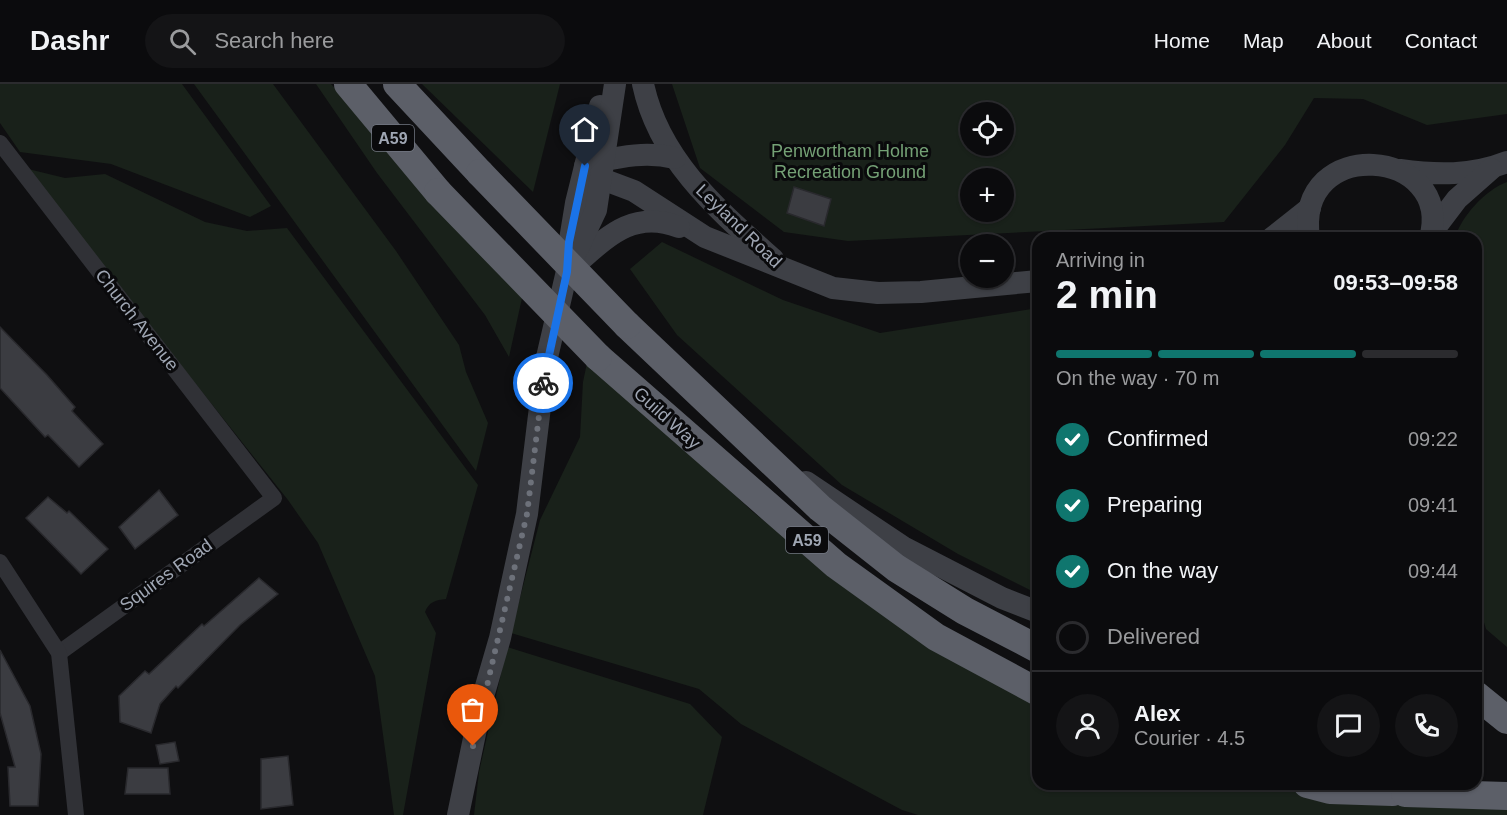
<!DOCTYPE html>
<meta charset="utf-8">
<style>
:root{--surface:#0b0b0d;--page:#141416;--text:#f1f3f6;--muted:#9a9b9d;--line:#2b2b2e;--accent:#0f766e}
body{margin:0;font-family:Arial,sans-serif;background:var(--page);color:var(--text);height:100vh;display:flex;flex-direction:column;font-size:22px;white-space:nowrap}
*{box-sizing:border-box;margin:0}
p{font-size:20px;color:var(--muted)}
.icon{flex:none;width:33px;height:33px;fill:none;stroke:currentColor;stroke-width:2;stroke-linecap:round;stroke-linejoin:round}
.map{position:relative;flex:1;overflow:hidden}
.panel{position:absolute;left:1032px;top:148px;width:450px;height:558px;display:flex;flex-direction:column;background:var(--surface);border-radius:18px;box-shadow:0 2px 4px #0004,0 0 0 2px var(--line)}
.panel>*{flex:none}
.controls{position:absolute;left:960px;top:18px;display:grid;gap:12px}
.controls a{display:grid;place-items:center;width:54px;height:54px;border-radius:50%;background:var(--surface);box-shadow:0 2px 4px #0004,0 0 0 2px var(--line);font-size:30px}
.pin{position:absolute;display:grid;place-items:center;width:51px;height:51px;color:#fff;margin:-62px -26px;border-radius:50% 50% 50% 0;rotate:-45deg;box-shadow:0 0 6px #0007}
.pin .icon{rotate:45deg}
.courier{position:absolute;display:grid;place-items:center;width:60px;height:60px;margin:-30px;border:4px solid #1a73e8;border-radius:50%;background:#fff;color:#222;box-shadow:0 2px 8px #0007}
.overview em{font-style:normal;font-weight:700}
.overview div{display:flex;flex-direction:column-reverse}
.overview{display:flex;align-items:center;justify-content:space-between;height:102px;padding:0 24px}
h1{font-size:39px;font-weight:700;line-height:45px}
.bar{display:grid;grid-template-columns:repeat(4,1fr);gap:9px 6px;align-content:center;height:72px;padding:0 24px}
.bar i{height:8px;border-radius:4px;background:var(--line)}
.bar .selected{background:var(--accent)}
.bar p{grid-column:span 4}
.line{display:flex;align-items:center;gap:15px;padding:0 24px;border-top:2px solid var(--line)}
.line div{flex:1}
.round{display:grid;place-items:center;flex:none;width:63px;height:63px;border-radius:32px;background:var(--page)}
ol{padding:0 24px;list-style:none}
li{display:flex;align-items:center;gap:18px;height:66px}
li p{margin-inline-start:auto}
li .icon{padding:6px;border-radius:50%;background:var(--accent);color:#fff;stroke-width:4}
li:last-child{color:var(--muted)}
li i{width:33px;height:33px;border:3px solid var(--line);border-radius:50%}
header{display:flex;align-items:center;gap:36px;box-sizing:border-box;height:84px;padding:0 30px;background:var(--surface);border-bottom:2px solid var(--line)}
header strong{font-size:28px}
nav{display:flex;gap:33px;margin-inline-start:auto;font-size:21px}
.search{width:420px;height:54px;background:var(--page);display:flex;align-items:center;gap:15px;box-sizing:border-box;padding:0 21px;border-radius:33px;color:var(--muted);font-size:22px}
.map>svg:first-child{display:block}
.green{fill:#19211a;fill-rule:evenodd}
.building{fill:#3b3c41;stroke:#29292d;stroke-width:1.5}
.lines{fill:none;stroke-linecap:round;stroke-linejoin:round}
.street{stroke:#303136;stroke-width:16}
.secondary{stroke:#3e4046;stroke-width:22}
.highway{stroke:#5c5f68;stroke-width:28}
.highway-bridge{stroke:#5c5f68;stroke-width:28}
.done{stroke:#6d717a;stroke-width:6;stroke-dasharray:0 10.8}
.route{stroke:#1a73e8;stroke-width:8}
.labels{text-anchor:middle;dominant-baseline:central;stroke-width:6;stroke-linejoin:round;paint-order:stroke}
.shield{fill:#0a0a0c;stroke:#727781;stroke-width:1.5}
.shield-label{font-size:16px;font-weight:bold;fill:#9fa6b3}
.park-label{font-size:18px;fill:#74a075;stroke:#0a0a0c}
.street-label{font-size:18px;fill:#9fa6b3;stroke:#0a0a0c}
</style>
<header>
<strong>Dashr</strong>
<div class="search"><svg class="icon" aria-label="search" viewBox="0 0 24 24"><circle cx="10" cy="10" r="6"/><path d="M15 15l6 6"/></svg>Search here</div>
<nav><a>Home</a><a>Map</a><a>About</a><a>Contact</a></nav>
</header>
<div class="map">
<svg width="1507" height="731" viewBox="0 0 1507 731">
<rect width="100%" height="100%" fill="#0f0f11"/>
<g class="green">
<polygon points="0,0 182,0 271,122 250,133 111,80 20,68 0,39"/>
<polygon points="194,0 273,0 396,167 459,261 466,288 488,339 476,387"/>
<polygon points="316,0 331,0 524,205 509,273 485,231 377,89"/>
<polygon points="422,0 560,0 533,108"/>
<path d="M672,0H1507V30L1427,41L1363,15L1314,14L1285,61L1224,138L848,157L784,148L700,84ZM970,28H1004V62H970ZM970,94H1004V128H970Z"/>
<path d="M24,84L65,94L105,90L205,138L247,147L287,144L478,401L446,515C435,516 429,518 425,528L436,549L403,731H394L375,592L318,459L288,416Z"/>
<path d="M1507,98V563L1486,545L1476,511V413L1479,398L1476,367V154H1455C1461,133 1485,106 1507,98Z"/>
<polygon points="662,158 783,216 880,249 1038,224 1038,510 958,470 842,401 677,251 630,185"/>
<polygon points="588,274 753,428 876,525 1038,620 1038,700 1265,701 1336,716 1507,724 1507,731 918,731 902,726 741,640 699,605 511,549 540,436 580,353 583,298"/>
<polygon points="507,563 690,620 722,653 703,731 474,731 479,688"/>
</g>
<g class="building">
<polygon points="794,103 831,115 824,142 787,129"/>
<polygon points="0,243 47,291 75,323 72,327 103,360 79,383 48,351 45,353 0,304"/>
<polygon points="159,406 178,431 135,465 119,443"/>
<polygon points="48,413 67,429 69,427 108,465 81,490 26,434"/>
<polygon points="259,494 278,510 240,541 178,604 176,602 160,620 151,649 120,638 119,612 145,587 149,590 202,540 204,542"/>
<polygon points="0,566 30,622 41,670 38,722 10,722 8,683 15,683 0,629"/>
<polygon points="175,658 179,677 160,680 156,661"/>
<polygon points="288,672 293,721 261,725 261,675"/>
<polygon points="128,684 168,684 170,710 125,710"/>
</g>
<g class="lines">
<g class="street">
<polyline points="0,59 274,414 59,569"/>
<polyline points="0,478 59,569 76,731"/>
</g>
<g class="secondary">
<path d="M643,0C659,76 718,126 773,175"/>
<path d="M591,79C620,73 645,67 675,74"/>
<polyline points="585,82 602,95 634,107 705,153 833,204 878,209 921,208 1038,197"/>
<path d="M1400,86C1436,91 1472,92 1507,78"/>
<polyline points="1432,148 1457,115 1491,85"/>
<polyline points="1272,154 1310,124"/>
<path d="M1309,154C1294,49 1455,64 1430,154"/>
<polyline points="568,168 576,119 600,22"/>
<path d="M575,181C607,153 633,125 679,143"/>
<polyline points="806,398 903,463 1002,514 1038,528"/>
<polyline points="458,731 482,616 500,554 527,430 545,282 567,187 596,126 615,0"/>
</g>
<g class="highway">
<polyline points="348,0 438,108"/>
<polyline points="397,0 480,89"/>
<polyline points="627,241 820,424 896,484 965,527 1038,565"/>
<polyline points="598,273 836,481 936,553 1038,608"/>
<polyline points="1476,611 1507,636"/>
<polyline points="1307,700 1330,706 1393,708"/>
<polyline points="1405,709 1507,712"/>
</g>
<g class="highway-bridge">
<polyline points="480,89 627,241"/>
<polyline points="438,108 598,273"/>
</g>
</g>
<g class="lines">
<polyline class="done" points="473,662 527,430 543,299"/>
<polyline class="route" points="543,299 567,188 569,158 585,82"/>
</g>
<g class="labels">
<g class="shield">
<rect x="372" y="41" width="42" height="26" rx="4.5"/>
<rect x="786" y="443" width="42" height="26" rx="4.5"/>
</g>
<g class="shield-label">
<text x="393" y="54">A59</text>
<text x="807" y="456">A59</text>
</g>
<g class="park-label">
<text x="850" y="67">Penwortham Holme<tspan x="850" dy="21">Recreation Ground</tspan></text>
</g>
<g class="street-label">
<text transform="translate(739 142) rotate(44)">Leyland Road</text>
<text transform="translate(137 236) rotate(52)">Church Avenue</text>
<text transform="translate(667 334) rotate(42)">Guild Way</text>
<text transform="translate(166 491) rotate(-36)">Squires Road</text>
</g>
</g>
</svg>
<div class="controls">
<a><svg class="icon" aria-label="locate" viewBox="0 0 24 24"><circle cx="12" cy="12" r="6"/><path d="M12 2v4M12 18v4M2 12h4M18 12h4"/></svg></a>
<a>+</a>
<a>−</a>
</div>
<div class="pin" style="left:473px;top:662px;background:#ea580c"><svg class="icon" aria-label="bag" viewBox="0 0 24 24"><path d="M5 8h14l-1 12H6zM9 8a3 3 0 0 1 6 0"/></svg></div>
<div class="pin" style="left:585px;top:82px;background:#1f2937"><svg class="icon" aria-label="home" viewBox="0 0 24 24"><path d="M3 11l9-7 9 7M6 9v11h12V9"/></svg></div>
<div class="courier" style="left:543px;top:299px"><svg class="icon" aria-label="bike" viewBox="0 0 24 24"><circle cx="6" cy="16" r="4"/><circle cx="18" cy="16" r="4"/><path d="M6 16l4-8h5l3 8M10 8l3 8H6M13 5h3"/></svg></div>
<section class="panel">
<div class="overview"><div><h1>2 min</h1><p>Arriving in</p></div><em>09:53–09:58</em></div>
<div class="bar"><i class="selected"></i><i class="selected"></i><i class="selected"></i><i></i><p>On the way · 70 m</p></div>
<ol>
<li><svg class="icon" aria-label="check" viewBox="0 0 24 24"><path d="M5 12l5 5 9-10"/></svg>Confirmed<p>09:22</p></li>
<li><svg class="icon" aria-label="check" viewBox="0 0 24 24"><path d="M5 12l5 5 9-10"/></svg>Preparing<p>09:41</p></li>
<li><svg class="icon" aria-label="check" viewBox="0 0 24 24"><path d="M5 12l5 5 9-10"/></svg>On the way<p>09:44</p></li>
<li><i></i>Delivered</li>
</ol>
<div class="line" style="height:108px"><a class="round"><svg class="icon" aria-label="person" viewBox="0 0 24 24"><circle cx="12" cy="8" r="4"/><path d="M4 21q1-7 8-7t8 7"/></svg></a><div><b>Alex</b><p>Courier · 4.5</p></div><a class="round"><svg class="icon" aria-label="chat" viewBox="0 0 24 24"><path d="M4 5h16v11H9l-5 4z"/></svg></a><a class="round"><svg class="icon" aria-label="phone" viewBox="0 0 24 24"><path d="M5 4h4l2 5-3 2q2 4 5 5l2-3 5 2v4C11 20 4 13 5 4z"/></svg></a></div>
</section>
</div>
